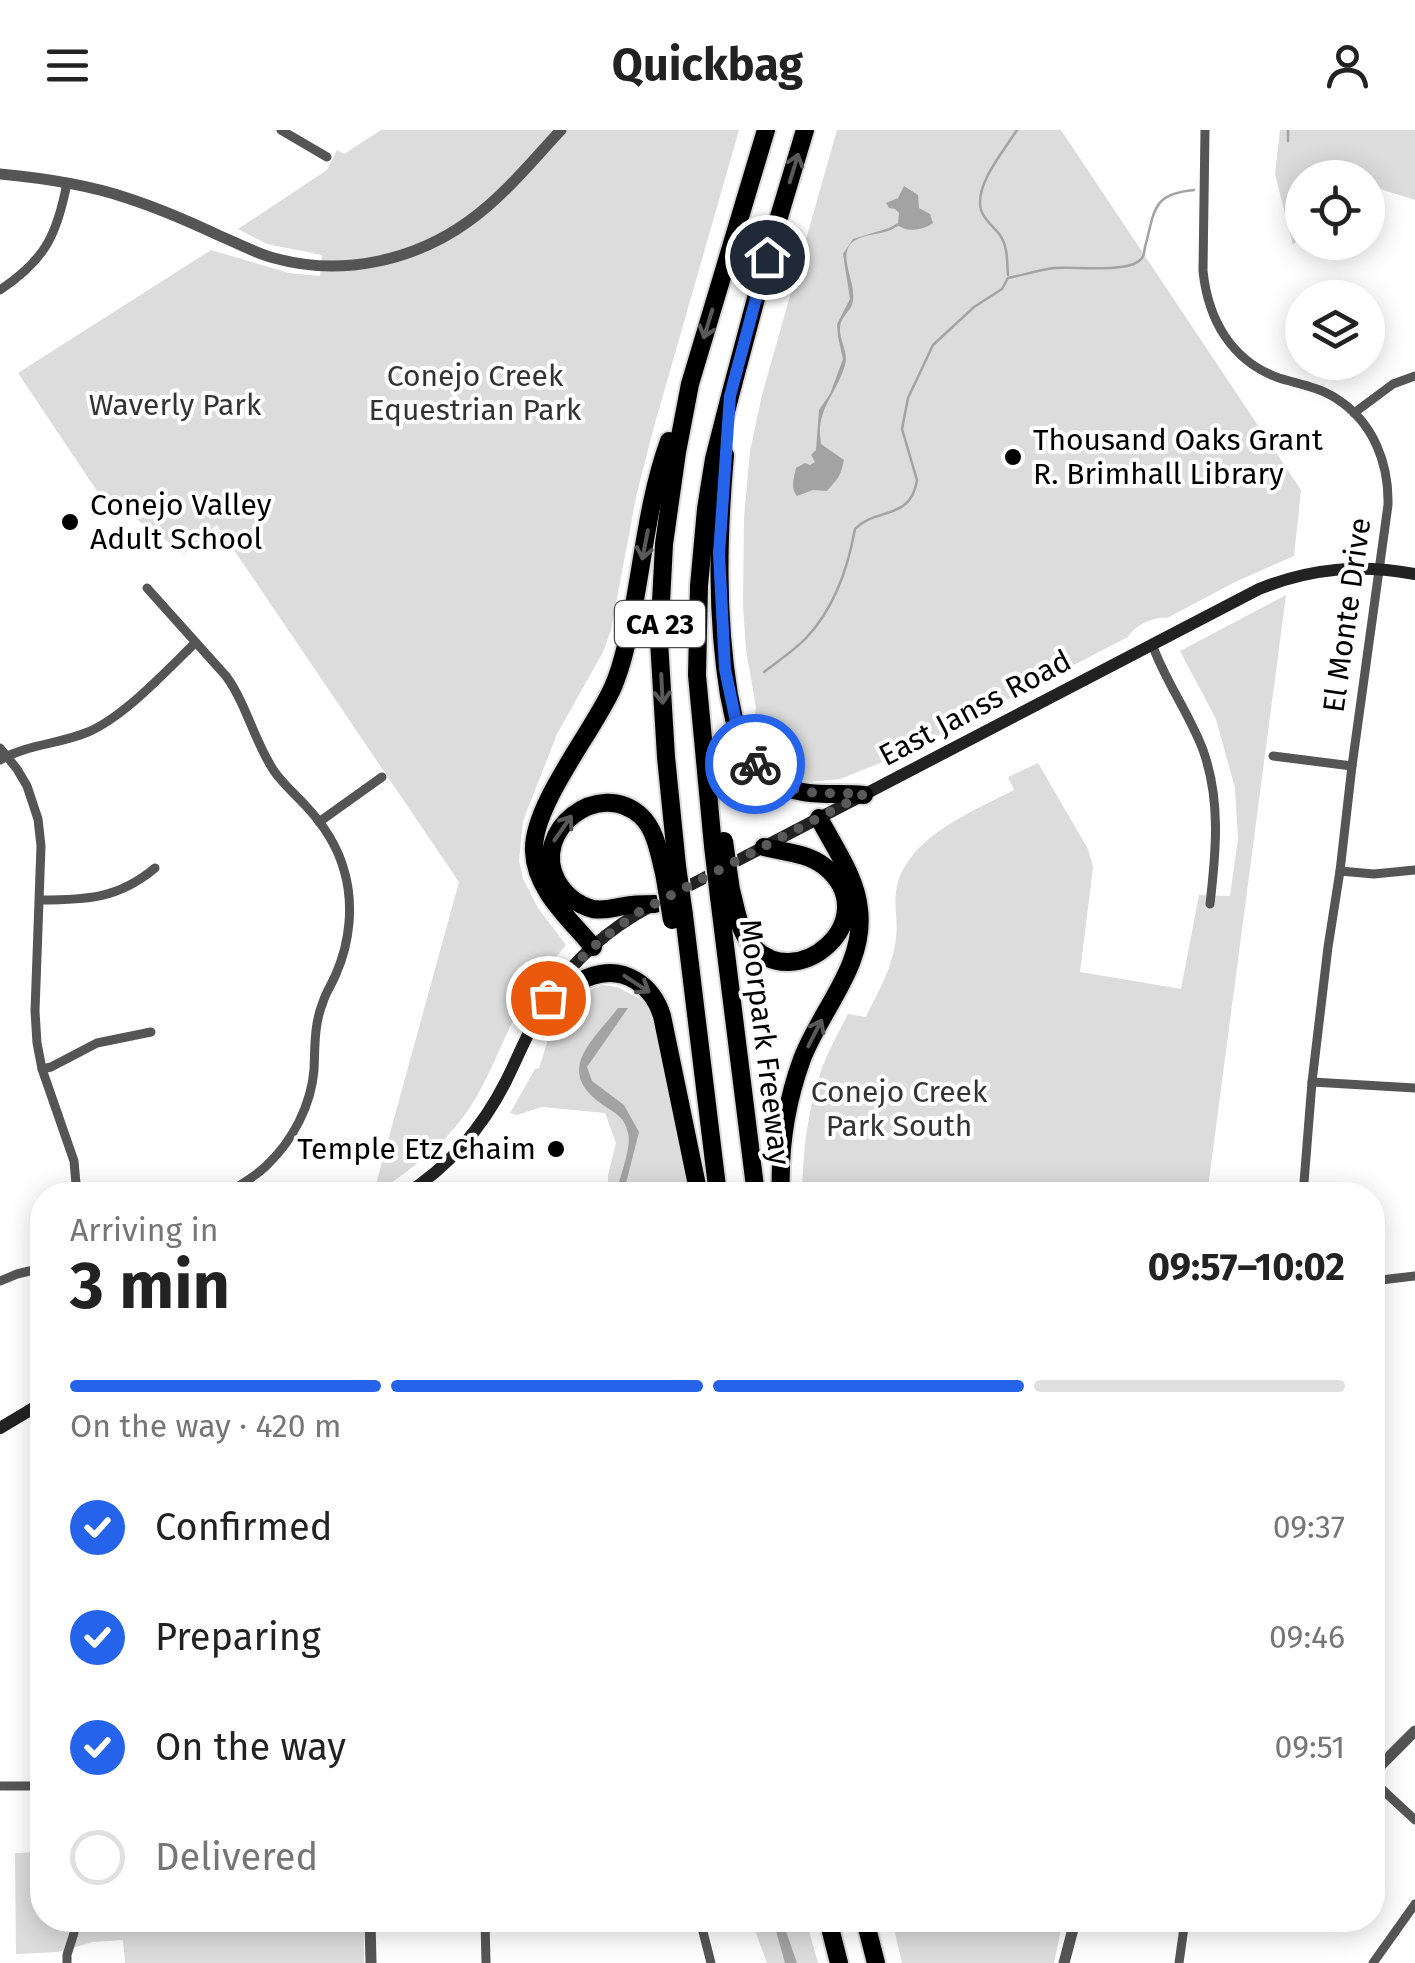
<!DOCTYPE html>
<meta charset="utf-8">
<style>
:root{--surface:#fff;--page:#f6f6f6;--text:#222;--muted:#767676;--line:#e0e0e0;--accent:#2563eb}
body{margin:0;font-family:"Fira Sans",sans-serif;background:var(--page);color:var(--text);height:100vh;display:flex;flex-direction:column;font-size:38px;white-space:nowrap}
*{box-sizing:border-box;margin:0}
p{font-size:32px;color:var(--muted)}
.icon{flex:none;width:55px;height:55px;fill:none;stroke:currentColor;stroke-width:2;stroke-linecap:round;stroke-linejoin:round}
.map{position:relative;flex:1;overflow:hidden}
.sheet{position:absolute;left:30px;top:1052px;width:1355px;height:750px;display:flex;flex-direction:column;background:var(--surface);border-radius:40px;box-shadow:0 5px 25px #0003}
.sheet>*{flex:none}
.fabs{position:absolute;left:1285px;top:30px;display:grid;gap:20px}
.fabs a{display:grid;place-items:center;width:100px;height:100px;border-radius:50%;background:var(--surface);box-shadow:0 5px 25px #0003;font-size:50px}
.pin{position:absolute;display:grid;place-items:center;width:85px;height:85px;color:#fff;margin:-42px;border:5px solid #fff;border-radius:50%;box-shadow:0 2px 10px #0007}
.courier{position:absolute;display:grid;place-items:center;width:100px;height:100px;margin:-50px;border:8px solid #2563eb;border-radius:50%;background:#fff;color:#222;box-shadow:0 2px 12px #0007}
.headline em{font-style:normal;font-weight:700}
.headline div{display:flex;flex-direction:column-reverse}
.headline{display:flex;align-items:center;justify-content:space-between;height:170px;padding:0 40px}
h1{font-size:65px;font-weight:700;line-height:75px}
.bar{display:grid;grid-template-columns:repeat(4,1fr);gap:15px 10px;align-content:center;height:120px;padding:0 40px}
.bar i{height:12px;border-radius:8px;background:var(--line)}
.bar .current{background:var(--accent)}
.bar p{grid-column:span 4}
ol{padding:0 40px;list-style:none}
li{display:flex;align-items:center;gap:30px;height:110px}
li p{margin-inline-start:auto}
li .icon{padding:10px;border-radius:50%;background:var(--accent);color:#fff;stroke-width:4}
li:last-child{color:var(--muted)}
li i{width:55px;height:55px;border:5px solid var(--line);border-radius:50%}
header{display:flex;justify-content:space-between;align-items:center;height:130px;padding:0 40px;background:var(--surface);font-size:45px;font-weight:700}
.map>svg:first-child{display:block}
.green{fill:#dcdcdc}
.water{fill:#a3a3a3}
.lines{fill:none;stroke-linecap:round;stroke-linejoin:round}
.stream{stroke:#a3a3a3;stroke-width:2.5}
.motorway-casing{stroke:#dbdbdb;stroke-width:22}
.minor{stroke:#555;stroke-width:9}
.tertiary{stroke:#555;stroke-width:11}
.secondary{stroke:#222;stroke-width:12}
.motorway{stroke:#000;stroke-width:18}
.motorway-bridge-casing{stroke:#dbdbdb;stroke-width:22;stroke-linecap:butt}
.motorway-bridge{stroke:#000;stroke-width:18}
.oneway{stroke:#595959}
.done{stroke:#595959;stroke-width:10;stroke-dasharray:0 18}
.route{stroke:#2563eb;stroke-width:12}
.poi-dot{fill:#000;stroke:#fff;stroke-width:4}
.labels{text-anchor:middle;dominant-baseline:central;stroke-width:8;stroke-linejoin:round;paint-order:stroke}
.shield{fill:#fff;stroke:#4c4c4c;stroke-width:2.5}
.shield-label{font-size:28px;font-weight:bold;fill:#000}
.park-label{font-size:30px;fill:#333;stroke:#fff}
.poi-label{font-size:30px;fill:#000;stroke:#fff;text-anchor:start}
.street-label{font-size:30px;fill:#000;stroke:#fff}
</style>
<header><svg class="icon" aria-label="menu" viewBox="0 0 24 24"><path d="M4 6h16M4 12h16M4 18h16"/></svg>Quickbag<svg class="icon" aria-label="person" viewBox="0 0 24 24"><circle cx="12" cy="8" r="4"/><path d="M4 21q1-7 8-7t8 7"/></svg></header>
<div class="map">
<svg width="1415" height="1833" viewBox="0 0 1415 1833">
<rect width="100%" height="100%" fill="#fff"/>
<g class="green">
<path d="M381,0H739L653,300L636,367L611,500L603,522L557,604L523,691L519,731L523,749L538,778L566,815C553,831 539,846 528,864C503,903 491,949 464,986C442,1016 414,1037 384,1058H380L378,1065H373L459,752L217,395L184,423L97,361L18,243L211,120L289,143L320,146L322,125L267,114L238,99L327,40L337,20L344,24Z"/>
<path d="M837,0H1061L1301,360L1294,426L1235,452L1167,488C1154,486 1134,496 1128,507L895,627L840,649L809,652L796,648L772,634L764,622L753,596L756,577L746,520L743,475L744,388L750,321L762,265Z"/>
<polygon points="1280,0 1415,0 1415,70 1377,58 1368,61 1368,48 1302,48 1302,104 1293,115 1275,44"/>
<path d="M1286,465L1207,1065H802C803,1022 807,982 821,941C828,921 839,902 848,884L866,887C878,862 893,837 896,808C898,793 894,777 896,762C904,708 972,682 1014,660L1008,647L1038,633L1088,719L1093,737L1080,842L1181,859L1199,765L1230,766L1238,709L1235,658L1216,589L1180,521Z"/>
<path d="M602,855L617,857L652,875L690,1065H608V1045L616,1013L605,983L542,977L517,985L510,983L535,939L539,938C543,927 545,917 549,907C557,891 585,858 602,855Z"/>
<polygon points="42,1722 42,1790 364,1790 364,1833 125,1833 123,1810 93,1812 58,1822 16,1824 15,1723"/>
<polygon points="751,1790 806,1790 818,1833 767,1833"/>
<polygon points="892,1790 1063,1790 1054,1833 902,1833"/>
</g>
<g class="water">
<path d="M904,56L918,65L919,78L930,84L933,93C925,99 915,101 905,99C902,98 900,96 898,96C895,97 893,99 891,100C879,105 864,104 854,111C834,125 861,157 851,177C847,184 841,188 840,197C839,211 849,222 845,235C836,266 815,279 821,314L844,330C840,348 838,348 827,361L813,360L797,366C790,358 794,347 796,338L805,333L810,335L815,332L811,325L816,320L819,280L830,264L843,229L838,207L837,194L850,169L843,124L853,109L889,98L898,93L899,83L895,79L889,78L886,73L898,68Z"/>
<path d="M618,878H628L587,937L592,951L624,975L639,1002L623,1065H616C619,1048 632,1018 628,1003C624,986 616,984 603,975C553,941 593,911 618,878Z"/>
<polygon points="773,1790 782,1790 797,1833 785,1833"/>
</g>
<g class="lines">
<g class="stream">
<polyline points="1288,0 1288,11"/>
<path d="M1008,145C1007,131 1008,117 1000,105C994,97 984,90 981,80C974,55 1005,19 1017,0"/>
<path d="M764,542C778,531 795,520 807,507C835,477 848,438 855,399C876,377 911,391 917,350L902,299L908,268L933,215L974,177L1002,159L1008,148C1023,145 1039,140 1054,138C1074,136 1124,143 1139,131C1144,127 1144,124 1145,117C1155,81 1151,64 1194,60"/>
</g>
<defs>
<g id="motorway">
<path d="M725,325C718,405 716,485 729,565C733,582 735,601 743,617C750,630 761,643 774,651C801,669 834,662 864,665"/>
<polyline points="713,716 697,545 699,456 706,379 714,329 730,266 767,127 805,0"/>
<polyline points="677,736 666,627 659,511 664,414 677,322 690,254 766,0"/>
<path d="M731,760C736,778 738,797 749,812C794,870 889,788 824,736C807,723 784,722 764,717"/>
<polyline points="719,767 756,1065"/>
<path d="M655,774C645,774 634,774 624,776C613,778 605,781 593,779C578,775 565,765 557,751C530,701 599,647 641,686C656,700 659,724 664,743"/>
<polyline points="684,785 718,1065"/>
<path d="M593,817C570,789 535,760 534,721C532,675 593,602 613,557C624,531 629,503 634,475C644,421 650,363 669,311"/>
<path d="M548,868C563,861 577,851 592,846C625,835 653,856 662,886L699,1065"/>
<path d="M781,1065C779,1018 786,973 802,929C821,879 866,835 859,779C856,747 834,717 819,688"/>
<polyline points="828,1790 839,1833"/>
<polyline points="865,1790 876,1833"/>
</g>
</defs>
<use href="#motorway" class="motorway-casing"/>
<g class="minor">
<polyline points="281,0 327,27"/>
<path d="M1205,0L1203,141C1208,189 1231,231 1279,248C1298,254 1319,257 1337,269C1373,292 1389,333 1388,375L1352,636L1340,741L1328,817L1312,952L1303,1065"/>
<path d="M0,160C45,130 57,105 67,53"/>
<polyline points="1354,283 1393,254 1415,246"/>
<path d="M147,458L226,546C247,575 254,611 274,641C283,654 294,663 305,675C322,693 337,715 344,740C354,774 350,812 336,844C332,854 326,862 323,872C314,894 315,917 314,940C311,975 293,1010 268,1034C256,1047 239,1055 225,1065"/>
<path d="M1152,514C1165,551 1189,583 1203,620C1221,670 1216,722 1210,774"/>
<polyline points="0,618 17,639 27,656 38,689 41,716 35,881 37,913 42,939 74,1031 77,1065"/>
<polyline points="1273,626 1352,636"/>
<path d="M0,630C28,614 60,614 88,602C125,586 166,541 195,513"/>
<polyline points="319,692 382,647"/>
<polyline points="1340,741 1374,744 1415,740"/>
<path d="M40,770C86,770 118,769 155,738"/>
<polyline points="42,939 51,937 97,913 151,902"/>
<polyline points="1312,952 1415,958"/>
<polyline points="0,1151 17,1144 42,1138"/>
<polyline points="1372,1151 1415,1146"/>
<polyline points="1372,1650 1415,1690"/>
<polyline points="0,1656 42,1656"/>
<polyline points="485,1790 486,1833"/>
<polyline points="700,1790 711,1833"/>
<polyline points="67,1833 67,1825 74,1803"/>
<polyline points="1179,1833 1185,1790"/>
<polyline points="1373,1833 1415,1774"/>
</g>
<g class="tertiary">
<path d="M0,44C43,48 86,54 127,68C158,78 188,91 218,105C237,113 255,123 274,128C341,147 414,131 469,91C504,66 532,31 561,0"/>
<polyline points="1372,1644 1415,1601"/>
<polyline points="370,1790 371,1833"/>
<polyline points="1064,1833 1073,1799 1079,1790"/>
</g>
<g class="secondary">
<path d="M677,762L1259,459C1311,438 1360,434 1415,444"/>
<path d="M404,1065C448,1038 483,997 506,951C520,923 531,894 548,868C574,829 610,798 651,776"/>
<polyline points="0,1298 42,1273"/>
</g>
<use href="#motorway" class="motorway"/>
<defs>
<g id="motorway-bridge">
<polyline points="724,711 731,760"/>
<polyline points="713,716 719,767"/>
<polyline points="677,736 684,785"/>
<polyline points="664,743 672,790"/>
</g>
</defs>
<use href="#motorway-bridge" class="motorway-bridge-casing"/>
<use href="#motorway-bridge" class="motorway-bridge"/>
</g>
<defs><path id="oneway-shaft" d="M-6 0H5M1.5-3L5.5 0L1.5 3" fill="none" stroke-width="1.6" stroke-linecap="round" stroke-linejoin="round" transform="scale(2.5)"/></defs>
<g class="oneway">
<use href="#oneway-shaft" transform="translate(794 38) rotate(-73)"/>
<use href="#oneway-shaft" transform="translate(708 194) rotate(107)"/>
<use href="#oneway-shaft" transform="translate(645 415) rotate(101)"/>
<use href="#oneway-shaft" transform="translate(662 559) rotate(87)"/>
<use href="#oneway-shaft" transform="translate(563 698) rotate(-55)"/>
<use href="#oneway-shaft" transform="translate(637 854) rotate(33)"/>
<use href="#oneway-shaft" transform="translate(815 903) rotate(-63)"/>
</g>
<g class="lines">
<path class="done" d="M548,868C572,832 604,806 639,782L864,664C821,661 788,671 755,634"/>
<polyline class="route" points="755,634 744,618 739,606 725,539 719,424 730,266 767,127"/>
</g>
<g class="poi-dot">
<circle cx="1013" cy="327" r="10"/>
<circle cx="70" cy="392" r="10"/>
<circle cx="556" cy="1019" r="10"/>
</g>
<g class="labels">
<rect class="shield" x="615" y="471" width="90" height="46" rx="8"/>
<g class="shield-label">
<text x="660" y="494">CA 23</text>
</g>
<g class="park-label">
<text x="475" y="246">Conejo Creek<tspan x="475" dy="34">Equestrian Park</tspan></text>
<text x="175" y="275">Waverly Park</text>
<text x="899" y="962">Conejo Creek<tspan x="899" dy="34">Park South</tspan></text>
</g>
<g class="poi-label">
<text x="1033" y="310">Thousand Oaks Grant<tspan x="1033" dy="34">R. Brimhall Library</tspan></text>
<text x="90" y="375">Conejo Valley<tspan x="90" dy="34">Adult School</tspan></text>
<text x="536" y="1019" text-anchor="end">Temple Etz Chaim</text>
</g>
<g class="street-label">
<text transform="translate(1347 485) rotate(-82)">El Monte Drive</text>
<text transform="translate(975 578) rotate(-28)">East Janss Road</text>
<text transform="translate(765 912) rotate(83)">Moorpark Freeway</text>
</g>
</g>
</svg>
<div class="fabs">
<a><svg class="icon" aria-label="locate" viewBox="0 0 24 24"><circle cx="12" cy="12" r="6"/><path d="M12 2v4M12 18v4M2 12h4M18 12h4"/></svg></a>
<a><svg class="icon" aria-label="layers" viewBox="0 0 24 24"><path d="M12 4l9 5-9 5-9-5zM3 14l9 5 9-5"/></svg></a>
</div>
<div class="pin" style="left:548px;top:868px;background:#ea580c"><svg class="icon" aria-label="bag" viewBox="0 0 24 24"><path d="M5 8h14l-1 12H6zM9 8a3 3 0 0 1 6 0"/></svg></div>
<div class="pin" style="left:767px;top:127px;background:#1f2937"><svg class="icon" aria-label="home" viewBox="0 0 24 24"><path d="M3 11l9-7 9 7M6 9v11h12V9"/></svg></div>
<div class="courier" style="left:755px;top:634px"><svg class="icon" aria-label="bike" viewBox="0 0 24 24"><circle cx="6" cy="16" r="4"/><circle cx="18" cy="16" r="4"/><path d="M6 16l4-8h5l3 8M10 8l3 8H6M13 5h3"/></svg></div>
<section class="sheet">
<div class="headline"><div><h1>3 min</h1><p>Arriving in</p></div><em>09:57–10:02</em></div>
<div class="bar"><i class="current"></i><i class="current"></i><i class="current"></i><i></i><p>On the way · 420 m</p></div>
<ol>
<li><svg class="icon" aria-label="check" viewBox="0 0 24 24"><path d="M5 12l5 5 9-10"/></svg>Confirmed<p>09:37</p></li>
<li><svg class="icon" aria-label="check" viewBox="0 0 24 24"><path d="M5 12l5 5 9-10"/></svg>Preparing<p>09:46</p></li>
<li><svg class="icon" aria-label="check" viewBox="0 0 24 24"><path d="M5 12l5 5 9-10"/></svg>On the way<p>09:51</p></li>
<li><i></i>Delivered</li>
</ol>
</section>
</div>
